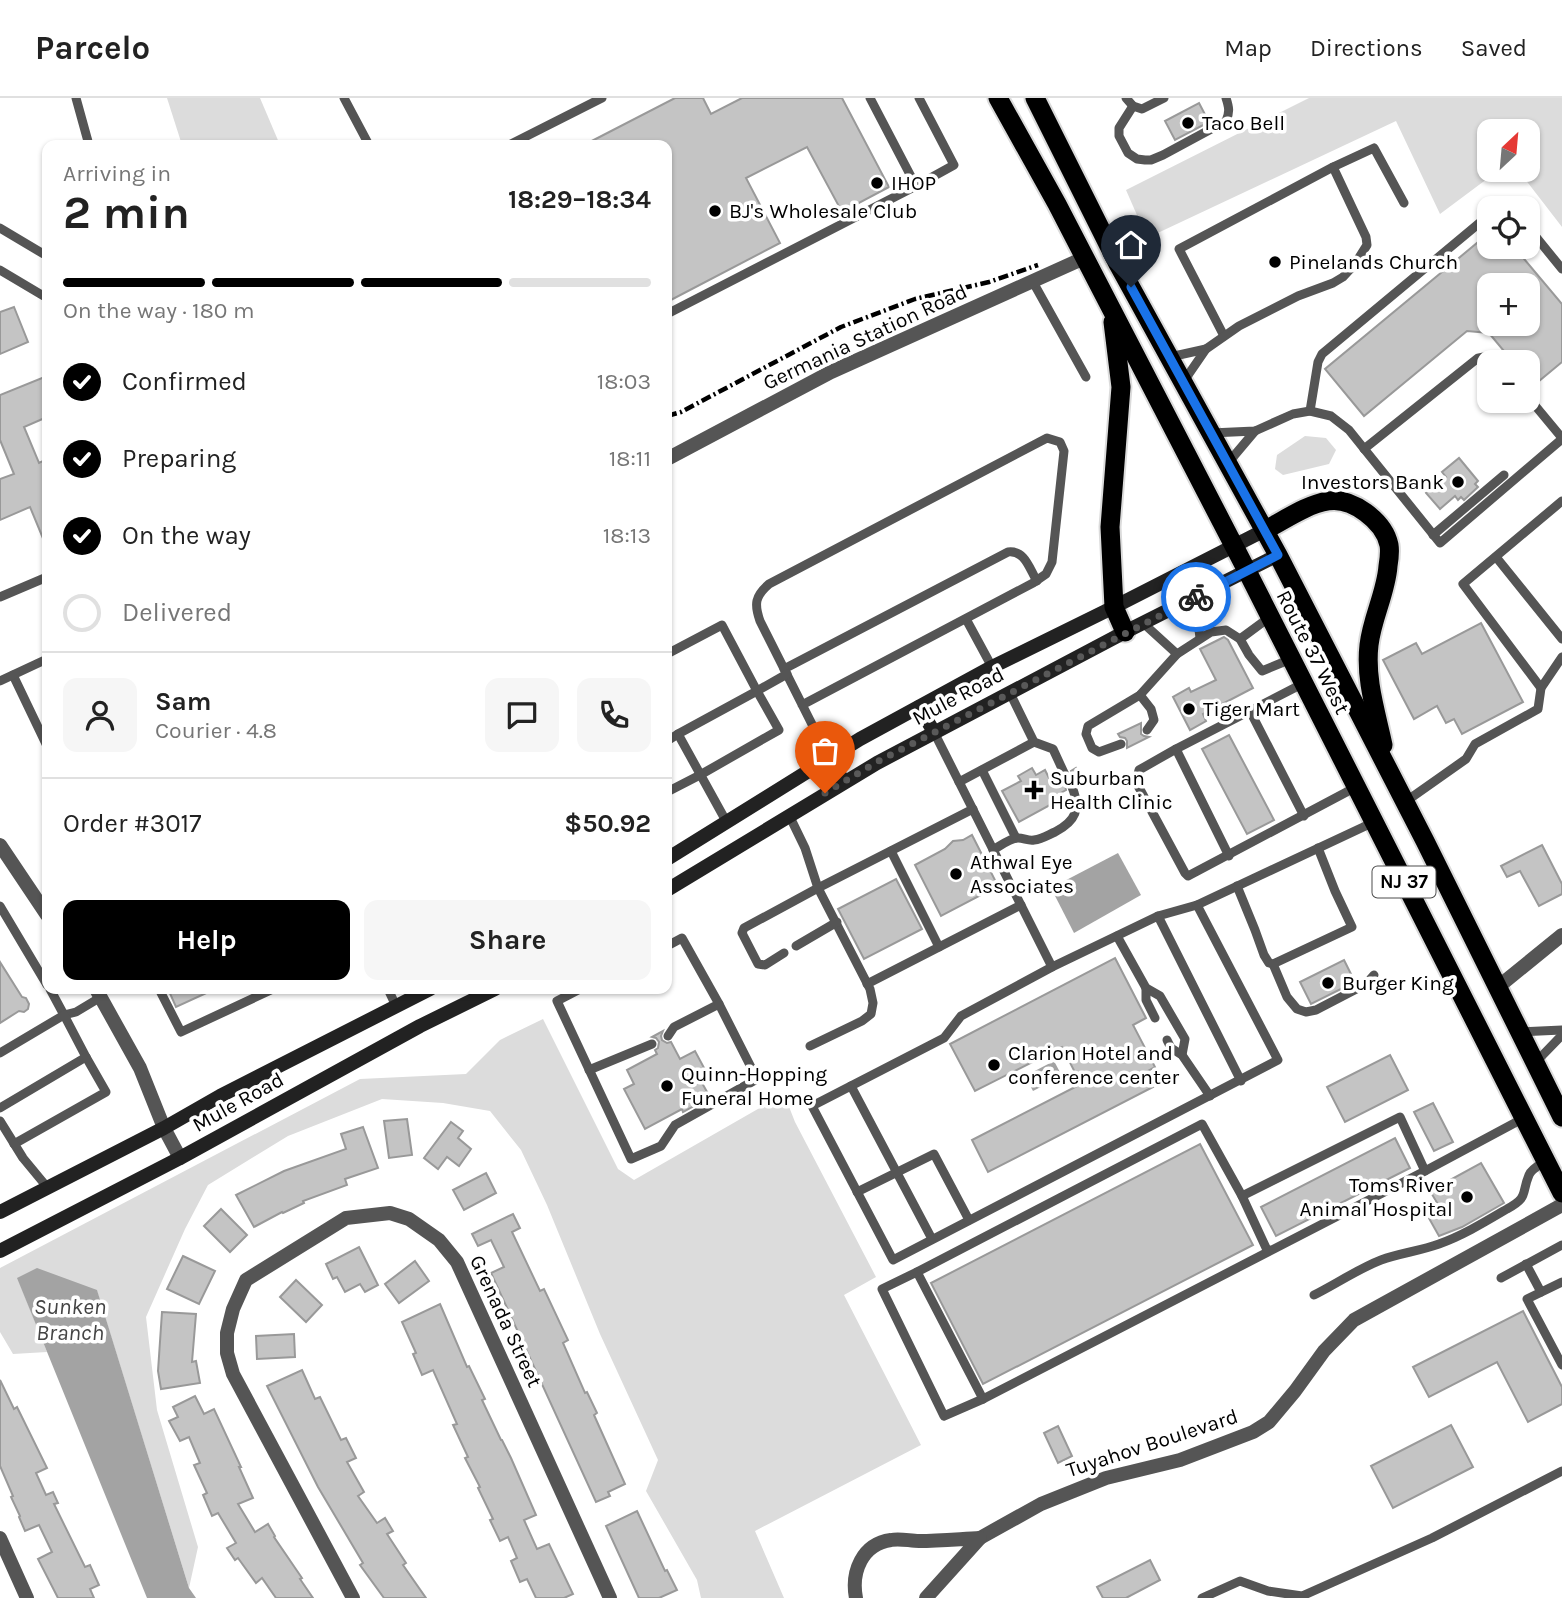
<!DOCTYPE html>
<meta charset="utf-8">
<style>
:root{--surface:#fff;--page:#f6f6f6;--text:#222;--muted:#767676;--line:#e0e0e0;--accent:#000}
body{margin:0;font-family:Karla,sans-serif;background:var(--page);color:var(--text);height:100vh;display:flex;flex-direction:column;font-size:26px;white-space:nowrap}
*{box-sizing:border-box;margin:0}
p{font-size:23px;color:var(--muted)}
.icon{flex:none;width:38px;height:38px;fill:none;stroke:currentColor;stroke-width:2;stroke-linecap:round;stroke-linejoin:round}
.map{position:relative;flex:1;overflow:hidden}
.side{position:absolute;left:42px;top:42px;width:630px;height:854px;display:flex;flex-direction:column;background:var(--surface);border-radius:14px;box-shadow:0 2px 5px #0004}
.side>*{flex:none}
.needle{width:46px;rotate:26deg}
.fabs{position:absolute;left:1477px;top:21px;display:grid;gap:14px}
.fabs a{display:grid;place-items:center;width:63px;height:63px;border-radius:14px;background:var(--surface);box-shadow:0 2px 5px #0004;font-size:35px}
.pin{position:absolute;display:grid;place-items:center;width:60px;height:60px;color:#fff;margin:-72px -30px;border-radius:50% 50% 50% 0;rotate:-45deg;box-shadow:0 0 7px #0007}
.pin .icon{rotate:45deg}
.courier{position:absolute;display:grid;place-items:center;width:70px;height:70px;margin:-35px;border:5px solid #1a73e8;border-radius:50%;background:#fff;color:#222;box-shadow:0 2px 9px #0007}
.overview em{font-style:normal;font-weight:700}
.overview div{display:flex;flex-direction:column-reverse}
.overview{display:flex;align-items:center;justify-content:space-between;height:119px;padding:0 21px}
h1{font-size:46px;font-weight:700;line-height:52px}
.bar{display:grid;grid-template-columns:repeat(4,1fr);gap:10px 7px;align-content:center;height:84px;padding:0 21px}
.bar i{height:9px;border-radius:5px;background:var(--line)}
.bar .on{background:var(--accent)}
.bar p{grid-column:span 4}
.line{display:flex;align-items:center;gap:18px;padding:0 21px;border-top:2px solid var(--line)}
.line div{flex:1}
.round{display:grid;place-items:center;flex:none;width:74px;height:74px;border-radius:14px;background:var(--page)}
ol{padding:0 21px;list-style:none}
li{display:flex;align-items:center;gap:21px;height:77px}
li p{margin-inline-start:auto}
li .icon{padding:7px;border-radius:50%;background:var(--accent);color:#fff;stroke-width:4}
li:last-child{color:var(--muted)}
li i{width:38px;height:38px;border:4px solid var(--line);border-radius:50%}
.button{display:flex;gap:14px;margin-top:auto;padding:14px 21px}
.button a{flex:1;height:80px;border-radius:14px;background:var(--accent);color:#fff;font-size:28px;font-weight:700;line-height:80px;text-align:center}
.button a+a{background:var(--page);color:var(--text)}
header{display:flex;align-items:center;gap:42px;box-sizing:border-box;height:98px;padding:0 35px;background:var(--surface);border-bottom:2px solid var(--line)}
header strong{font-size:33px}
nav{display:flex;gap:38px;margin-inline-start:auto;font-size:24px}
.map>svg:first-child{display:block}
.green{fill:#dcdcdc}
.water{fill:#a3a3a3}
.building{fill:#c4c4c4;stroke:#999;stroke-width:2;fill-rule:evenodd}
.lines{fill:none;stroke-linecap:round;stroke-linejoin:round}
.trunk-casing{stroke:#dbdbdb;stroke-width:23}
.service{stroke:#555;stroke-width:9}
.minor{stroke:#555;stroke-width:14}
.secondary{stroke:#222;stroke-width:14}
.trunk{stroke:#000;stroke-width:19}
.rail{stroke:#000;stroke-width:4.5;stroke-dasharray:10 3.5 2 3.5;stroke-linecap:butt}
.done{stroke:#595959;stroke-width:7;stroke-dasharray:0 12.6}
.route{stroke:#1a73e8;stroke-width:9}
.poi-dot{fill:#000;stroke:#fff;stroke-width:2.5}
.labels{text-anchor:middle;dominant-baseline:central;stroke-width:7;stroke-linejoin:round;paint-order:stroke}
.shield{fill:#fff;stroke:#4c4c4c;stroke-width:2}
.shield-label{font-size:19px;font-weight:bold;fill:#000}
.poi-label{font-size:21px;fill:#000;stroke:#fff;text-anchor:start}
.street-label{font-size:21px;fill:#000;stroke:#fff}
.water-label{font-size:23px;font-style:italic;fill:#444;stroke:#fff}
</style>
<header>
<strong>Parcelo</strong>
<nav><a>Map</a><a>Directions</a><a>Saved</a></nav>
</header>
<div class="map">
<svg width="1562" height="1500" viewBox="0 0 1562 1500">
<rect width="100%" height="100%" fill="#fff"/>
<g class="green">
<polygon points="167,0 260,0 280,47 182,47"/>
<polygon points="1309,0 1562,0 1562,129 1518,72 1528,72 1528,33 1489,33 1489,72 1499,72 1440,116 1396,23 1147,140 1126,92"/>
<polygon points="1305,338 1326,340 1336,352 1329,366 1283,377 1275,371 1277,357"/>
<polygon points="543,921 618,1071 634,1082 784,996 795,1024 876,1179 844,1197 921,1347 755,1433 784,1500 701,1500 697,1482 646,1393 658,1362 600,1236 547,1107 521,1052 490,1013 443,1005 382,1001 288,1038 208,1087 185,1131 146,1219 157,1312 198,1449 189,1490 97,1193 18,1181 47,1254 13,1256 0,1234 0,1170 360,981 466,976 500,942"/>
</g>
<g class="water">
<polygon points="1118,755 1141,797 1074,835 1051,790"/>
<polygon points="1054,963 1062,978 1033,993 1025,978"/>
<polygon points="37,1170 97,1192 189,1490 196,1500 147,1500 17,1180"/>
</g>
<g class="building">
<polygon points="675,0 703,0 711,16 742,0 842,0 889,89 842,114 807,49 746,80 780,145 667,204 667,47 584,47"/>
<polygon points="1199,5 1209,24 1175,42 1165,23"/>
<path d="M1489,135V149H1514L1562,206V264L1533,288L1528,282V264H1513L1489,235L1467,233L1364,318L1325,271ZM1489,187H1528V226H1489Z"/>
<polygon points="14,209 28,244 0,256 0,214"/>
<polygon points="47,278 47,319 24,329 39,365 47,361 47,450 30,409 0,422 0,381 14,376 0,342 0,297"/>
<polygon points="1459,360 1478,383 1475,386 1478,389 1464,402 1461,399 1458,402 1455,398 1440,411 1426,395 1446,379 1442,374"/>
<polygon points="1481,525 1523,604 1462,636 1454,621 1446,625 1437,608 1414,621 1383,562 1416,545 1422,556"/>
<polygon points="1224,539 1228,542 1253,590 1203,616 1206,623 1190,632 1173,599 1189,590 1191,594 1216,582 1200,551"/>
<polygon points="1141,625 1141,636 1144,638 1149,639 1127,650 1127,643 1125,640 1120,639 1118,636"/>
<polygon points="1229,637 1274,722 1247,736 1202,651"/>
<polygon points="1032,670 1036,677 1045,672 1051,684 1059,680 1064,684 1069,683 1072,678 1071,673 1076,670 1083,683 1078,686 1074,682 1069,683 1065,687 1066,692 1059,696 1061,701 1019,724 1002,693 1021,683 1018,678"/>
<polygon points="972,737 998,788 941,818 915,767 945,751 953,743 963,742"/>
<polygon points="1542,747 1562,786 1562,796 1539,808 1520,773 1507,779 1501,768"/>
<polygon points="896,781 922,831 864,861 838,811"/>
<polygon points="1115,860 1146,920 1133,927 1155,969 1146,974 1153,989 988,1074 972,1042 1081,986 1062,949 975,993 950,946"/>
<polygon points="1344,862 1355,884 1311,906 1300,884"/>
<polygon points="0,864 22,899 26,900 29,906 28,911 24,914 19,913 0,925"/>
<polygon points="168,891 215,891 176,909"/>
<polygon points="663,933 661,938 662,942 667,945 671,944 680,961 695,953 710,981 702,985 710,999 683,1014 682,1011 645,1031 624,991 634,986 627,972 657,956 655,952 658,950 659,944 656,940 652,939"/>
<polygon points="1390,957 1408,992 1345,1024 1327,989"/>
<polygon points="1433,1005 1453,1044 1434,1053 1414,1014"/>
<polygon points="407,1021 412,1057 389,1060 384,1023"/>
<polygon points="451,1024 463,1033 458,1040 471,1051 459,1068 447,1059 438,1071 424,1060"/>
<polygon points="363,1029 378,1070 345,1081 347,1087 303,1103 304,1105 283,1115 282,1114 254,1129 236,1097 284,1073 346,1051 341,1036"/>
<polygon points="1395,1040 1410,1070 1276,1138 1261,1109"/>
<polygon points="1200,1046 1253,1147 983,1286 931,1185"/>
<polygon points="1481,1065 1504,1105 1462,1129 1439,1138 1426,1115 1439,1108 1430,1093"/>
<polygon points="486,1075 496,1095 464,1112 453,1092"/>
<polygon points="221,1111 247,1137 230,1154 204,1128"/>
<polygon points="513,1116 520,1130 512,1134 540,1193 544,1191 568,1242 563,1245 585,1295 587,1294 597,1315 594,1317 625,1386 608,1394 610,1398 596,1404 491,1175 504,1169 491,1142 478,1148 472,1136"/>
<polygon points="359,1149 378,1187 365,1194 360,1186 345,1194 337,1179 333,1181 326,1166"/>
<polygon points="183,1158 215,1173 199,1206 167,1191"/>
<polygon points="415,1163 429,1183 399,1205 385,1186"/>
<polygon points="296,1182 322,1207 306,1224 280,1199"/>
<polygon points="440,1206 467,1269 469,1268 485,1301 482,1302 501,1342 502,1342 511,1360 536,1417 524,1422 537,1451 549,1446 573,1496 564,1500 536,1500 527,1481 520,1484 511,1463 517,1460 508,1439 500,1443 490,1422 493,1421 478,1390 480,1389 465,1360 468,1359 453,1327 457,1326 433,1272 422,1277 413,1256 416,1255 402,1224"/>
<polygon points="1523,1213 1562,1289 1562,1306 1528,1324 1497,1264 1429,1299 1413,1269"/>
<polygon points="162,1214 196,1216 192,1264 196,1263 200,1285 161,1291 158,1273"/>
<polygon points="294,1236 295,1259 257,1261 256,1238"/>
<polygon points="302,1272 315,1301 320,1299 341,1342 346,1340 356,1360 347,1364 364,1394 358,1398 377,1425 385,1420 393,1433 387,1436 406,1465 403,1467 426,1500 384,1500 360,1467 363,1465 318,1389 267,1288"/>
<polygon points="0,1282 14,1311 17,1309 47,1370 36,1375 46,1397 53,1394 58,1405 54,1406 85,1469 90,1467 99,1487 90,1491 94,1500 58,1500 38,1461 52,1454 39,1427 25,1433 19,1419 20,1418 11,1399 13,1398 0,1368"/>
<polygon points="195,1298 204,1316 214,1311 241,1369 239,1369 253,1400 238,1406 255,1434 268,1426 275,1438 274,1439 302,1480 300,1481 313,1500 276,1500 262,1480 256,1485 238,1460 235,1462 227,1450 236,1445 218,1415 212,1418 203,1397 207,1395 194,1367 200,1365 189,1339 180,1343 169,1323 178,1319 173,1309"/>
<polygon points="1451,1327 1473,1369 1393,1410 1371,1368"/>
<polygon points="1058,1328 1072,1358 1058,1365 1044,1335"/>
<polygon points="637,1413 665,1473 667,1472 677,1492 659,1500 639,1500 606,1428"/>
<polygon points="1150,1462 1160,1482 1126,1500 1103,1500 1097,1489"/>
</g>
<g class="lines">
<defs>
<g id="trunk">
<polyline points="998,0 1057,106 1247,473 1562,1095"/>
<polyline points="1035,0 1118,166 1278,457 1425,743 1562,1019"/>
<polyline points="1113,224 1121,289 1110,429 1114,509 1125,534"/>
<path d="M1265,432C1285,422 1305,407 1328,403C1352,399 1384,423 1389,447C1390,453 1389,462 1388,468C1386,495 1372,520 1369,547C1365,581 1376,614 1383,647"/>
</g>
</defs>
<use href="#trunk" class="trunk-casing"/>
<g class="service">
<polyline points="76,0 89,47"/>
<polyline points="344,0 369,47"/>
<polyline points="1126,0 1133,8 1142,11 1164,0"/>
<path d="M1133,8L1119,30V38L1128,55L1137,61L1145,62H1151L1163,57L1226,23C1230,14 1229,9 1226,0"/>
<polyline points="509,47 602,0"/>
<polyline points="916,88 954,67 919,0"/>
<polyline points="1497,110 1506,103 1512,110"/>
<polyline points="1528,129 1562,171"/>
<polyline points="0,130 47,158"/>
<polyline points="0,172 47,200"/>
<polyline points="1033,184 1086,279"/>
<polyline points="667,216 916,88 870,0"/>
<polyline points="1224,238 1179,151 1333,69 1374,50 1404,105"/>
<polyline points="1170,259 1206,251"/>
<polyline points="1184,283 1206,251 1239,228 1298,198 1333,185 1343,179 1355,166 1367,147 1366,139 1333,69"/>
<polyline points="1528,299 1562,340"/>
<polyline points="1310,313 1318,264 1322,256 1489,117"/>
<polyline points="1211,335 1255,333 1293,316 1310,313 1331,318 1349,332 1440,445 1562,341"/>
<path d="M1364,351L1478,260C1486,258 1493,257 1499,264"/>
<polyline points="1228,365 1255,333"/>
<polyline points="1433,437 1504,377"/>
<polyline points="1496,459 1562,541"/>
<polyline points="0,499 47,479"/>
<polyline points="1195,499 1200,540"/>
<polyline points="966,521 992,569"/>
<polyline points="1143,525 1177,556"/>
<polyline points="1240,541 1270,519"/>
<polyline points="667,556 722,527 757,593 678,636 726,723"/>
<path d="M784,571L1008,454C1025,452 1029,470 1037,483"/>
<polyline points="13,577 47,648"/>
<polyline points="0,583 47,561"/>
<polyline points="1304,585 1176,651 1139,672 1136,684 1185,775 1188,778 1356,689"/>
<polyline points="1541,590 1463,486 1562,403"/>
<polyline points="1010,595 1034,644 1053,651 1065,677"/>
<polyline points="1140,597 1151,611 1154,622 1147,632"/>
<path d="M802,607L1033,485L1046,476L1052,464L1064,353L1060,344L1047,340L769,486C755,498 754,506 760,523L829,660"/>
<polyline points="1250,613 1304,718"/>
<polyline points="934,634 1052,869 1158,818 1197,807 1374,724"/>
<polyline points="667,643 678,636"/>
<polyline points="1121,646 1099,654 1092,650 1086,636 1088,628 1140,597 1177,556 1211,534 1226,532 1240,541 1249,557 1262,573 1291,561"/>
<polyline points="1176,651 1229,758"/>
<polyline points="982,672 1016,740"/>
<polyline points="959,684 1034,644"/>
<polyline points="667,694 700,677 779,632 757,593 787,576"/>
<polyline points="1405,704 1466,661 1475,646 1538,611 1541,590 1562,559"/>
<polyline points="789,717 805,750 818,790 870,891 873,905 871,916 862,923 810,948"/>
<path d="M993,752C1000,748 1010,740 1018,740C1024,740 1028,743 1034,742C1042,741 1048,737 1055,734C1076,723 1081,711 1072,689"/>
<polyline points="891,753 939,849"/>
<polyline points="1237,788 1255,832 1264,857 1269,865 1273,866 1352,829 1335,793 1318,750"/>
<polyline points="0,808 47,887"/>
<polyline points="1158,818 1241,983"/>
<polyline points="1117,838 1146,890 1160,898 1185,941 1182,957"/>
<polyline points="667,848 682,840 719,906 674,929 668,938"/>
<polyline points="796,848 837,824"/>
<polyline points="784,855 765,867 758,866 742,835 744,830 818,790 973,711"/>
<polyline points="1273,866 1287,899 1297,911 1306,914 1316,912 1366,886 1374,877"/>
<polyline points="1052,869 961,918 944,940 812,1008 893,1162 1278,962 1197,807"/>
<polyline points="867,886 1021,807"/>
<polyline points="1146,890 1146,902 1155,920"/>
<polyline points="50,891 64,917 76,914 101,899"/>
<polyline points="159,891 181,934 273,891"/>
<polyline points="388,891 396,908"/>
<polyline points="580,891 557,903 631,1061 661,1048 675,1027 757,981 719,906"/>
<polyline points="1520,934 1562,932"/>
<polyline points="1167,942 1171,950 1182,957 1210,998"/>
<polyline points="0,955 64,917 86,959 106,994 14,1046"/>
<polyline points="1535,965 1562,937"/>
<polyline points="589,972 652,946"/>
<polyline points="851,988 932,1141"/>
<polyline points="0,1010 86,959"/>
<polyline points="0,1023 23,1060 47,1089"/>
<polyline points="857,1094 934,1056 969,1122"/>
<polyline points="1242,1098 1400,1019 1425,1073"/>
<polyline points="1268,1154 1242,1098 1202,1026 917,1174 983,1301 1425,1073 1524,1020"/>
<polyline points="1526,1166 1541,1194"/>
<polyline points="917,1174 882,1191 944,1318 983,1301"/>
<polyline points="1501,1180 1562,1147"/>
<polyline points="1562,1184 1527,1201 1562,1267"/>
<path d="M1314,1197C1336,1186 1358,1171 1381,1162C1400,1155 1420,1153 1439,1146C1462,1138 1485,1124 1507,1111C1529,1099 1521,1096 1529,1077C1532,1070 1540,1067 1546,1063"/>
<polyline points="1202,1500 1240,1483 1268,1493 1302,1498 1432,1440 1562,1373"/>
</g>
<g class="minor">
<polyline points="667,361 831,274 1084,160"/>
<polyline points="0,747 47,817"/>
<polyline points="1498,889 1562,837"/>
<polyline points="96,891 140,970 164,1030 180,1060"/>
<polyline points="0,1440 27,1500"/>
<polyline points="980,1440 1041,1406 1106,1380 1180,1362 1253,1334 1269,1324 1295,1293 1324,1253 1354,1222 1562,1107"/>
<polyline points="353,1500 233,1276 227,1255 227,1235 233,1211 246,1182 346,1120 390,1115 409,1121 439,1142 457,1164 610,1500"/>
<path d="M856,1500C851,1474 862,1446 891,1442C900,1440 910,1443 919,1443C939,1443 960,1441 980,1440L926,1500"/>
</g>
<g class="secondary">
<polyline points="919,609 934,634"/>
<polyline points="829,660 844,684"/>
<polyline points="667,761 860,641 992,569 1114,509 1265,432"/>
<polyline points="667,792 877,665 1125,534 1278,457"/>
<polyline points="0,1114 164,1030 220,998 430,891"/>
<polyline points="0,1153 180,1060 420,928 495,891"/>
</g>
<use href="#trunk" class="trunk"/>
<polyline class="rail" points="667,318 681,314 841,229 915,201 989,184 1038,167"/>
</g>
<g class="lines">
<polyline class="done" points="825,695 877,664 1196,499"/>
<polyline class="route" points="1131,189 1278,457 1196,499"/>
</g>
<g class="poi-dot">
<circle cx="1188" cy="25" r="7"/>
<circle cx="877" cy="85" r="7"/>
<circle cx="715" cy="113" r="7"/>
<circle cx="1275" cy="164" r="7"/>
<circle cx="1458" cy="384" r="7"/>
<circle cx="1189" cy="611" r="7"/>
<path d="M1030.5 681.5h7v7h7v7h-7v7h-7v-7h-7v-7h7z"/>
<circle cx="956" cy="776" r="7"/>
<circle cx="1328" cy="885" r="7"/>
<circle cx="994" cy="967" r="7"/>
<circle cx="667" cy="988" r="7"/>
<circle cx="1467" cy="1099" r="7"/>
</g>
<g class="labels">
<rect class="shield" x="1372.5" y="768.5" width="63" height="31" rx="5"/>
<g class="shield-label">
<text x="1404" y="784">NJ 37</text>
</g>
<g class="poi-label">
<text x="1202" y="25">Taco Bell</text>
<text x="891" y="85">IHOP</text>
<text x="729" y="113">BJ's Wholesale Club</text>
<text x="1289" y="164">Pinelands Church</text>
<text x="1444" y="384" text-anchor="end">Investors Bank</text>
<text x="1203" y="611">Tiger Mart</text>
<text x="1050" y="680">Suburban<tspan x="1050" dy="24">Health Clinic</tspan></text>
<text x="970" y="764">Athwal Eye<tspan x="970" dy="24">Associates</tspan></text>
<text x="1342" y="885">Burger King</text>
<text x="1008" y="955">Clarion Hotel and<tspan x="1008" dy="24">conference center</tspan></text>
<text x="681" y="976">Quinn-Hopping<tspan x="681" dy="24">Funeral Home</tspan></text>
<text x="1453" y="1087" text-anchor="end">Toms River<tspan x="1453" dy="24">Animal Hospital</tspan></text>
</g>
<g class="street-label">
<text transform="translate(865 239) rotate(-25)">Germania Station Road</text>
<text transform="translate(1313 554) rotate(63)">Route 37 West</text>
<text transform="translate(958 598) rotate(-28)">Mule Road</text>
<text transform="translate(238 1004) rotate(-29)">Mule Road</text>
<text transform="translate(506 1223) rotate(65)">Grenada Street</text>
<text transform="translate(1152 1345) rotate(-18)">Tuyahov Boulevard</text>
</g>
<g class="water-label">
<text x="70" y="1208">Sunken<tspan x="70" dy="26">Branch</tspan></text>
</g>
</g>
</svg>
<div class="fabs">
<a><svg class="needle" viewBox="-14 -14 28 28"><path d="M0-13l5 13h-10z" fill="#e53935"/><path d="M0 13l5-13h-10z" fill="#767676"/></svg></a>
<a><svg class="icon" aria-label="locate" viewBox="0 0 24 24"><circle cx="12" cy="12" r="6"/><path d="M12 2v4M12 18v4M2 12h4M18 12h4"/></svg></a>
<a>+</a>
<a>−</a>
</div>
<div class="pin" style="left:825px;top:695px;background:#ea580c"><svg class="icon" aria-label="bag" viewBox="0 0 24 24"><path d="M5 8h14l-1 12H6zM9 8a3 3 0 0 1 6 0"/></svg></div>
<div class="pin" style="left:1131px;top:189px;background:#1f2937"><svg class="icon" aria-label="home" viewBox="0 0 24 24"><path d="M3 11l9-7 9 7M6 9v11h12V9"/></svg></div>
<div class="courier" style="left:1196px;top:499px"><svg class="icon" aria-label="bike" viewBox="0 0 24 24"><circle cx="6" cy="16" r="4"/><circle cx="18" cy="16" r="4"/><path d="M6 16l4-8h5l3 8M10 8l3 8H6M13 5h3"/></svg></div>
<section class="side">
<div class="overview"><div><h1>2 min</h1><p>Arriving in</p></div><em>18:29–18:34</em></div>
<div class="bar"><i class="on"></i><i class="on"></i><i class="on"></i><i></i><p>On the way · 180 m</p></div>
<ol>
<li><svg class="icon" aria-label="check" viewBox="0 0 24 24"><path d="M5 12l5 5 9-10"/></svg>Confirmed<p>18:03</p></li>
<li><svg class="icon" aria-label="check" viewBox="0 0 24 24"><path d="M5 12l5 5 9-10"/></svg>Preparing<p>18:11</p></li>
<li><svg class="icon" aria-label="check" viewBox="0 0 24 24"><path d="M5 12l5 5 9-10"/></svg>On the way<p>18:13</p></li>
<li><i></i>Delivered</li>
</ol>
<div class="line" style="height:126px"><a class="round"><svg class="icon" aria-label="person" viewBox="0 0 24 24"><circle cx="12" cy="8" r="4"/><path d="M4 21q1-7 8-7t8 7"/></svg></a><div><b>Sam</b><p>Courier · 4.8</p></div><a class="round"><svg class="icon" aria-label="chat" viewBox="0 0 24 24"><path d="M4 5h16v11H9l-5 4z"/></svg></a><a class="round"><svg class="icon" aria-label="phone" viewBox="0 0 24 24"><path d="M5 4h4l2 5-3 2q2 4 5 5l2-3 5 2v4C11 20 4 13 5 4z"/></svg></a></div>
<div class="line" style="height:91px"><div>Order #3017</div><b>$50.92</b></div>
<div class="button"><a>Help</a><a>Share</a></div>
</section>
</div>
